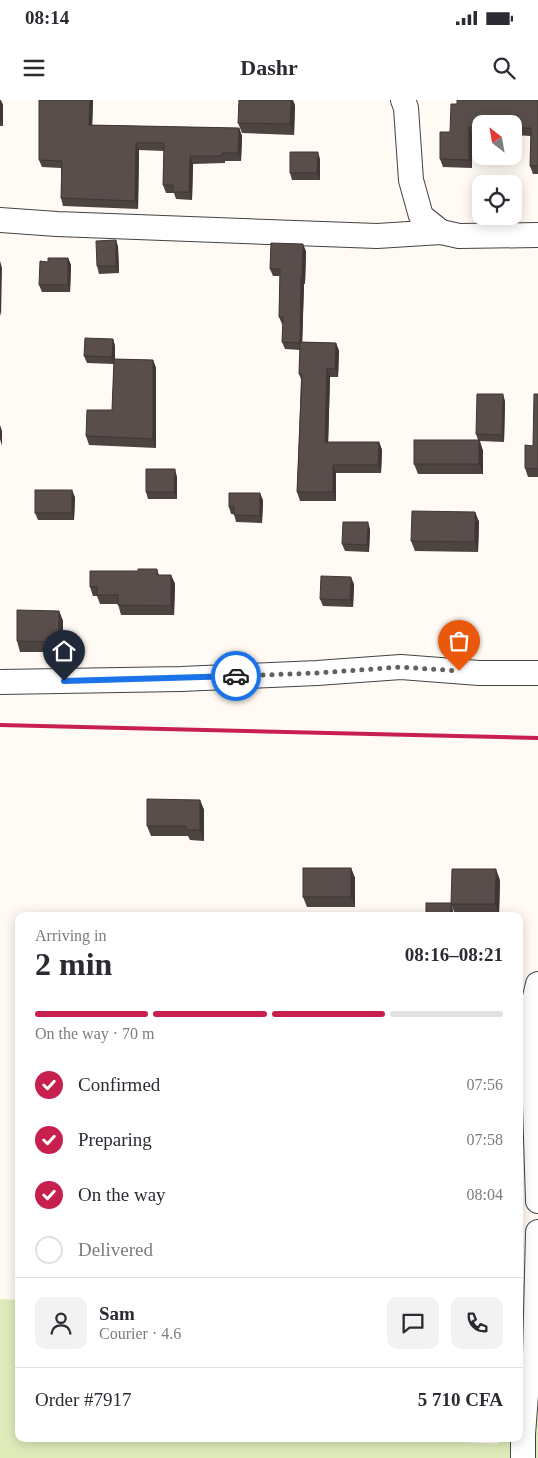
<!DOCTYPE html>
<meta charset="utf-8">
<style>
:root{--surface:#fff;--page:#f2f2f3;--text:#2b2b33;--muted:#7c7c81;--line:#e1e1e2;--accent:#c8204e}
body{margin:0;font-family:Georgia,serif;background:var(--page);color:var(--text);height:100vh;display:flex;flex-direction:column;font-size:19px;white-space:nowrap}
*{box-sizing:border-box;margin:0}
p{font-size:16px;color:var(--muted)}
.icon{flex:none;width:28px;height:28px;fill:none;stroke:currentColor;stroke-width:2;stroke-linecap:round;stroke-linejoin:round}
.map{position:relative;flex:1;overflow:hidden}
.details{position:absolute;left:15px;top:812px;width:508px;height:530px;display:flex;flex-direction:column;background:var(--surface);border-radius:10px;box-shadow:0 2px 12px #0003}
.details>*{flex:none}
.needle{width:32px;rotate:329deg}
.fabs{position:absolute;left:472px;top:15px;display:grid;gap:10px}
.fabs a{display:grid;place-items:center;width:50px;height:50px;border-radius:10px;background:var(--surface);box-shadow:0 2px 12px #0003;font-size:25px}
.pin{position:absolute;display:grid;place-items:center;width:42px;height:42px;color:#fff;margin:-51px -21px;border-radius:50% 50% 50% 0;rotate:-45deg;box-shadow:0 0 5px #0007}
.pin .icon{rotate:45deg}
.courier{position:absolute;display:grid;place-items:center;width:50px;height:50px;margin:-25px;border:4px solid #1a73e8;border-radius:50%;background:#fff;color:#222;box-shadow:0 1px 6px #0007}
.overview em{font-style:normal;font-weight:800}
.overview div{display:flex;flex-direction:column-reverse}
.overview{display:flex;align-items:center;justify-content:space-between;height:85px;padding:0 20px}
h1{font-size:32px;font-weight:800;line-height:38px}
.bar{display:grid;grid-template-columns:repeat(4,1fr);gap:8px 5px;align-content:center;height:60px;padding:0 20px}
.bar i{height:6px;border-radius:4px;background:var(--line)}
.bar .selected{background:var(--accent)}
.bar p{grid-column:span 4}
.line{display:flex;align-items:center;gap:12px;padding:0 20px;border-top:1px solid var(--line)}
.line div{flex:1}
.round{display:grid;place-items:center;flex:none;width:52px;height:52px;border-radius:10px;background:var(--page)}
ol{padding:0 20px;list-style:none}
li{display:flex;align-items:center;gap:15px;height:55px}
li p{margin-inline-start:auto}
li .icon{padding:5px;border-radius:50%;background:var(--accent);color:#fff;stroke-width:4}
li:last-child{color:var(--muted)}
li i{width:28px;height:28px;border:2px solid var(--line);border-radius:50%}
.status{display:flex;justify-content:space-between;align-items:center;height:35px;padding:0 25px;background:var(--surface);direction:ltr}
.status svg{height:14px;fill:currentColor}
header{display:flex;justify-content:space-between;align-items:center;height:65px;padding:0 20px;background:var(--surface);font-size:22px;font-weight:800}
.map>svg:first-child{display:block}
.grass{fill:#dfecba}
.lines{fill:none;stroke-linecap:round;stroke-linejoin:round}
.minor-casing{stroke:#434343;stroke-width:26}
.minor{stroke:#fff;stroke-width:24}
.rail{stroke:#c8204e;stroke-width:4}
.wall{fill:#4d4340}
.shaded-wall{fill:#3e3734}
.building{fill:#594e4b;stroke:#3e3734}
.done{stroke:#64625f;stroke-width:5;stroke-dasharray:0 9}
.route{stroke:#1a73e8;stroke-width:6}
</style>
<div class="status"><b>08:14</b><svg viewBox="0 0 49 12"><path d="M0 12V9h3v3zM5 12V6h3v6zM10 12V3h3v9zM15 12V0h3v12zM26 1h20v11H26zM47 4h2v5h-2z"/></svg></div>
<header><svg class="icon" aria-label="menu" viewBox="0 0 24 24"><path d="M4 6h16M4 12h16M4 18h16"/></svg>Dashr<svg class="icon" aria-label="search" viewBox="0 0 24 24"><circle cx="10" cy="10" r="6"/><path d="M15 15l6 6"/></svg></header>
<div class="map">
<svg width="538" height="1358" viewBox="0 0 538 1358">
<rect width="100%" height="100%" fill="#fffaf3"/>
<polygon class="grass" points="538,1181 538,1358 0,1358 0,1199 19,1200 19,1339 417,1339 498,1344 499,1339 519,1339 519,1183"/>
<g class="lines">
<defs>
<g id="minor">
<polyline points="403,0 406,8 411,80 421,116 441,132"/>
<polyline points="0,120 57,124 377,136 441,132 459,136 538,135"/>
<polyline points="0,582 181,579 317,573 401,567 479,573 538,573"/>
<polyline points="538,884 532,910 538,1101"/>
<polyline points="523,1358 523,1334 526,1295 535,1255 538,1132"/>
</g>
</defs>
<use href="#minor" class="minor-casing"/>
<use href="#minor" class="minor"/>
<polyline class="rail" points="0,625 538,638"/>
</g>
<g class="wall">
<polygon points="0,0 3,5 3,26 0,26"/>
<polygon points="93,0 92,25 239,28 242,36 241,61 225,61 225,63 193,64 192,100 176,99 174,93 166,93 163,85 164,51 139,50 138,109 63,106 61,98 61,68 42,67 39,60"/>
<polygon points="538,0 538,74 533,74 530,66 531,36 514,35 514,24 481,24 481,35 472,35 472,68 443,67 440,59 450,32 457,4"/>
<polygon points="295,5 294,35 242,33 238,23"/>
<polygon points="320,59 320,80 292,80 290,73"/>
<polygon points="116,140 118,147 119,173 99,174 97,166"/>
<polygon points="306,151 305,184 304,184 302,242 336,243 339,251 338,277 330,277 328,342 379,342 382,350 381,373 336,373 336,401 300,401 297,392 301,279 299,274 300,250 285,249 282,242 283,224 282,224 279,217 280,176 273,176 270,169"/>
<polygon points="68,158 71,165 70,192 42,192 39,185 48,162"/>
<polygon points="113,239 115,246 115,259 153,260 156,268 156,348 89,345 86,336 112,310 114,264 87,263 84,256"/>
<polygon points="538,294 538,377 528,377 525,368 533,346"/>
<polygon points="505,301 504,342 480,341 483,351 483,374 418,374 414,364 478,340 476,334"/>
<polygon points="177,377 177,399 148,399 146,392"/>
<polygon points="75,397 74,420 38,420 35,413"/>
<polygon points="263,400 262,423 236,422 234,414 231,414 229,407"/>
<polygon points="475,412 479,422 478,452 415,451 411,441"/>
<polygon points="370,429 369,452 345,451 342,444"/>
<polygon points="157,469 159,475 171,475 175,484 174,515 121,515 118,504 100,504 97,496 93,496 90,487 138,471"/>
<polygon points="354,484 353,507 323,506 320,499"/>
<polygon points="59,511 63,521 63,552 20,552 17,541"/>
<polygon points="200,700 204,710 204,741 190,740 188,736 151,736 147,726"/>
<polygon points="351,768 355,778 355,807 307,807 303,797"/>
<polygon points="500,780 499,814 455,814 451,804"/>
</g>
<g class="shaded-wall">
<polygon points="0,0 1,0 3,5 3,26 0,19"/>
<polygon points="90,0 93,0 92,33 89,25"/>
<polygon points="291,0 293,0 295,5 294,35 290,24"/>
<polygon points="469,27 472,35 472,68 469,60"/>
<polygon points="239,28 242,36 241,61 238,53"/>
<polygon points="136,43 139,50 138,109 135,101"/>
<polygon points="318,52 320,59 320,80 317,73"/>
<polygon points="190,56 193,64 192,100 189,92"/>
<polygon points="116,140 118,147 119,173 116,166"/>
<polygon points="303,144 306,151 305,184 302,177"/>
<polygon points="68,158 71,165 70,192 68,185"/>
<polygon points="0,161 2,168 1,216 0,212"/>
<polygon points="301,177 304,184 302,250 300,243"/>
<polygon points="113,239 115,246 115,264 112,257"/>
<polygon points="336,243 339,251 338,277 335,269"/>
<polygon points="153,260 156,268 156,348 153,339"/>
<polygon points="327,268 330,277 328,350 325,342"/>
<polygon points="503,294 505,301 504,342 502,335"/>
<polygon points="0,325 2,331 2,346 0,339"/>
<polygon points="479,340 483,351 483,374 479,364"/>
<polygon points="379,342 382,350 381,373 378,365"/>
<polygon points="333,365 336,373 336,401 333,392"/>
<polygon points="175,369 177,377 177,399 174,392"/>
<polygon points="72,390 75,397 74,420 72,413"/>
<polygon points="260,393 263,400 262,423 260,416"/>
<polygon points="475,412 479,422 478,452 475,442"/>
<polygon points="368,422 370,429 369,452 367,445"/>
<polygon points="171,475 175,484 174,515 171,506"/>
<polygon points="351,477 354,484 353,507 350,500"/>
<polygon points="59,511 63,521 63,552 59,542"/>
<polygon points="200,700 204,710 204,741 200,730"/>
<polygon points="351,768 355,778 355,807 351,797"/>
<polygon points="496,769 500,780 499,814 495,804"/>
<polygon points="451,803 453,810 453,816 451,816"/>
</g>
<g class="building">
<polygon points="39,0 90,0 89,25 239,28 238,53 222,53 222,56 190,56 189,92 173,92 173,85 163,85 164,43 136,43 135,101 61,98 62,61 39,60"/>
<polygon points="239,0 291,0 290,24 238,23"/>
<polygon points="457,0 538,0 538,66 530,66 531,28 514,28 514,24 481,24 481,27 469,27 469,60 440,59 440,32 450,32 451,4 457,4"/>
<polygon points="290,52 318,52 317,73 290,73"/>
<polygon points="116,140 116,166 97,166 96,141"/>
<polygon points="271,143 303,144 302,177 301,177 300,243 282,242 283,217 279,217 280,169 270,169"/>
<polygon points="48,158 68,158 68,185 39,185 40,161 48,162"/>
<polygon points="85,238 113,239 112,257 84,256"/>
<polygon points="300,242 336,243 335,269 327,268 325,342 379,342 378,365 333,365 333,392 297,392 302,274 299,274"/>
<polygon points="114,259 153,260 153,339 86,336 87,310 112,310"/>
<polygon points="477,294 503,294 502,335 476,334"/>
<polygon points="534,294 538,294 538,369 525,368 525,345 533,346"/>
<rect x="414" y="340" width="65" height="24"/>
<polygon points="146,369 175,369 174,392 146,392"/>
<rect x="35" y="390" width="37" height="23"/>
<polygon points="229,393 260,393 260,416 234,415 234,407 229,407"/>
<polygon points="412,411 475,412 475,442 411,441"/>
<polygon points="343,422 368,422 367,445 342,444"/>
<polygon points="138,469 157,469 157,475 171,475 171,506 118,505 118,495 97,495 97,487 90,487 90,471 138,471"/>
<polygon points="321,476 351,477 350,500 320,499"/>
<polygon points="17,510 59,511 59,542 17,541"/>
<polygon points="147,699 200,700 200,730 186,730 186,726 147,726"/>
<rect x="303" y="768" width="48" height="29"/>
<polygon points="452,769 496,769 495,804 451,804"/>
<rect x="426" y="803" width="25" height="13"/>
</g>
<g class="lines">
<polyline class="done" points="236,576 316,573 401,567 459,571"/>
<polyline class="route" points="64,581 236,576"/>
</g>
</svg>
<div class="fabs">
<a><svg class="needle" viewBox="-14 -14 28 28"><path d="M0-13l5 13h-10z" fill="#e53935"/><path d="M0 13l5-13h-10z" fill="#7c7c81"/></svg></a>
<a><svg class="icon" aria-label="locate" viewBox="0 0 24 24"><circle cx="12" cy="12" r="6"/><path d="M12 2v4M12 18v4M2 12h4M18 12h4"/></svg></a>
</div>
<div class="pin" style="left:459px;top:571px;background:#ea580c"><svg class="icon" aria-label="bag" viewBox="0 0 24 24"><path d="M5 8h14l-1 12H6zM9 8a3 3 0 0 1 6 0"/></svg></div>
<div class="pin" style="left:64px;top:581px;background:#1f2937"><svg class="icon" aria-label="home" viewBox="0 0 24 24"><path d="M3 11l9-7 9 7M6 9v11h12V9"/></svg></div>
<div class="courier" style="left:236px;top:576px"><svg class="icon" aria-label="car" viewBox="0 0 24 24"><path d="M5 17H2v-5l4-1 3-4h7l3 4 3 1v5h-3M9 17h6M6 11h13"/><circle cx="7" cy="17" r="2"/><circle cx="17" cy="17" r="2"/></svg></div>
<section class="details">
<div class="overview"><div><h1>2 min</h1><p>Arriving in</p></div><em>08:16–08:21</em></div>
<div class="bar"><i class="selected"></i><i class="selected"></i><i class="selected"></i><i></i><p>On the way · 70 m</p></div>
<ol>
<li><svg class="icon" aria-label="check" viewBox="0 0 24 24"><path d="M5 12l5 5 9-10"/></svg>Confirmed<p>07:56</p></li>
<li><svg class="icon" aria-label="check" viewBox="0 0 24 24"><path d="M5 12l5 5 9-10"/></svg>Preparing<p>07:58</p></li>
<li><svg class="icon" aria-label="check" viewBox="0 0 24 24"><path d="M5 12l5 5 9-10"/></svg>On the way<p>08:04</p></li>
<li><i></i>Delivered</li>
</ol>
<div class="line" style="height:90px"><a class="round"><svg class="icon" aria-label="person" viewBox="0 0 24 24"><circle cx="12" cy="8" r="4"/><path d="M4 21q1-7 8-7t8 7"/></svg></a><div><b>Sam</b><p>Courier · 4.6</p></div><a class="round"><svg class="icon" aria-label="chat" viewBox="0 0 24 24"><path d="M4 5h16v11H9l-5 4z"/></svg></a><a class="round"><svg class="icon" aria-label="phone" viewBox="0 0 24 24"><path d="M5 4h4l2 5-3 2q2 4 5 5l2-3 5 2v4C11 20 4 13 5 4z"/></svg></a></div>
<div class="line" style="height:65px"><div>Order #7917</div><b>5 710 CFA</b></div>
</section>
</div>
